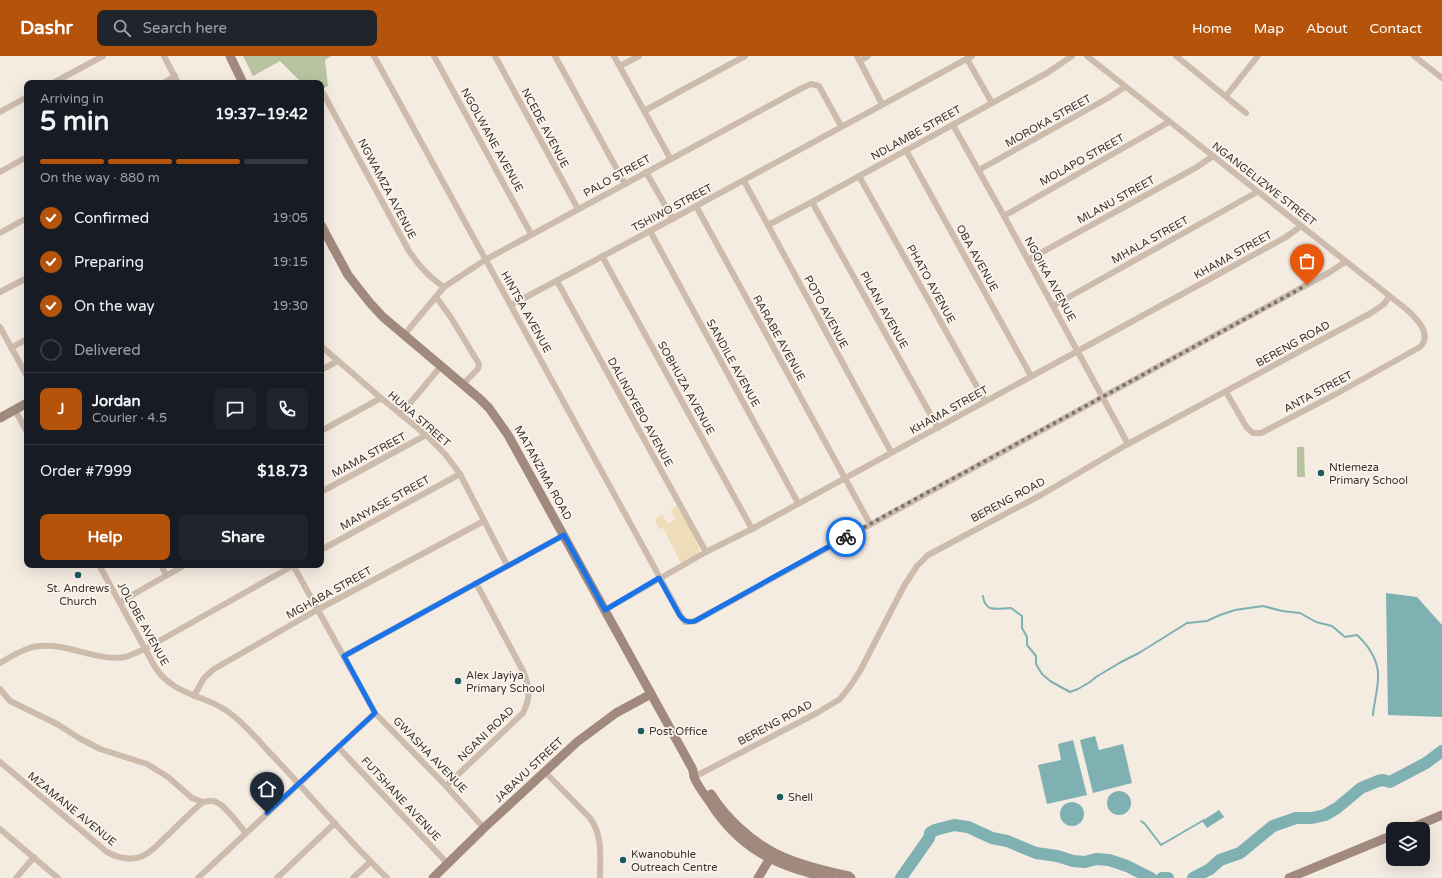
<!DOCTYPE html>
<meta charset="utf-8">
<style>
:root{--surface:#171b24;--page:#20242c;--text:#f1f3f6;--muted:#9ea1a6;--line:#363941;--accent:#b45309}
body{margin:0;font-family:"Varela Round",sans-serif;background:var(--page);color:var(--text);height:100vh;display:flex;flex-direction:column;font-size:15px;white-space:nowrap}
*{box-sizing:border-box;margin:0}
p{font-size:13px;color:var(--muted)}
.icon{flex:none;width:22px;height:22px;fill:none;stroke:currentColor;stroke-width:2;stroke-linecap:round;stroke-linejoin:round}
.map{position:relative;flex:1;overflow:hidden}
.details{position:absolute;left:24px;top:24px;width:300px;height:488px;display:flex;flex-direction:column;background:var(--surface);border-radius:8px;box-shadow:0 4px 16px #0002}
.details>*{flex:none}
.controls{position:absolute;left:1386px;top:766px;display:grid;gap:8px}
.controls a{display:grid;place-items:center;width:44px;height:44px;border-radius:8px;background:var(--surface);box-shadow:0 4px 16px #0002;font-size:20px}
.pin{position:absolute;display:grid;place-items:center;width:34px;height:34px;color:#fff;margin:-41px -17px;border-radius:50% 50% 50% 0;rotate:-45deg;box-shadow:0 0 4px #0007}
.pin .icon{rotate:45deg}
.courier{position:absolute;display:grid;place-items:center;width:40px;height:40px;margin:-20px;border:3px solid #1a73e8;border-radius:50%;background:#fff;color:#222;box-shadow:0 1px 5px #0007}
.headline em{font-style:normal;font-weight:700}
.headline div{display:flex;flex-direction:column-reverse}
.headline{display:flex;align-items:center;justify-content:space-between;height:68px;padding:0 16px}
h1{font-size:26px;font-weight:700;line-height:30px}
.bar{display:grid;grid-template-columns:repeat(4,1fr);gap:6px 4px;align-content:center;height:48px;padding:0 16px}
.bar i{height:5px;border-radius:3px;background:var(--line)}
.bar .on{background:var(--accent)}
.bar p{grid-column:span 4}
.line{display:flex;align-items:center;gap:10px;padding:0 16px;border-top:1px solid var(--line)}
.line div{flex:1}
.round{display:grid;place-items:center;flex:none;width:42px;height:42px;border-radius:8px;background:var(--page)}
ol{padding:0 16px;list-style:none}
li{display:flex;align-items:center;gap:12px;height:44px}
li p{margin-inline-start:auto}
li .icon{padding:4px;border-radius:50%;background:var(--accent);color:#fff;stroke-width:4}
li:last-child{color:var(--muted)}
li i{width:22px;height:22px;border:2px solid var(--line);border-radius:50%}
.primary-button{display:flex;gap:8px;margin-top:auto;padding:8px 16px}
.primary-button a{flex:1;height:46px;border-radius:8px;background:var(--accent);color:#fff;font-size:16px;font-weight:700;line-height:46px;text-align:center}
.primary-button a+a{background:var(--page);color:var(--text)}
header{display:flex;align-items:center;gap:24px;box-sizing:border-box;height:56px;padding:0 20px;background:var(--accent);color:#fff}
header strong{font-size:19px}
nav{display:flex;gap:22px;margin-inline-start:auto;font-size:14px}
.search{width:280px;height:36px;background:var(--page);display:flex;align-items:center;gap:10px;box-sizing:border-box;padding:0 14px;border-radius:8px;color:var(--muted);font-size:15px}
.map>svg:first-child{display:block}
.green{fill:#b8c4a0}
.sand{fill:#efdcb8}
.water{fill:#7fb0b2}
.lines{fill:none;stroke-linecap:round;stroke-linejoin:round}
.stream{stroke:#7fb0b2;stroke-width:2}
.river{stroke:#7fb0b2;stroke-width:12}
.street{stroke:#cdbbac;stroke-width:6}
.secondary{stroke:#a18a7d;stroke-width:9}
.done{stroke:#7c716b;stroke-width:4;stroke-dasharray:0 7.2}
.route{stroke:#1a73e8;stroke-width:5}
.poi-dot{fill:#1f5a5e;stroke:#fbf5ee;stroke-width:1.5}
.labels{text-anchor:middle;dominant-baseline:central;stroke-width:3.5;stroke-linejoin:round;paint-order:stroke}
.street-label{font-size:11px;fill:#3b302b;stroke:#fbf5ee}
.poi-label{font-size:11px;fill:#3b302b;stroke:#fbf5ee;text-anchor:start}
</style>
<header>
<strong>Dashr</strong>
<div class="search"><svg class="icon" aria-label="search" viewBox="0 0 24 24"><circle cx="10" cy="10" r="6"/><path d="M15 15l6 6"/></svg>Search here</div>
<nav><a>Home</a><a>Map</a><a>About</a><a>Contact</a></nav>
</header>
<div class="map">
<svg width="1442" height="822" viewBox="0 0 1442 822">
<rect width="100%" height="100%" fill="#f4ebe1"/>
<g class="green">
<polygon points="243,0 331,0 325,4 328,30 321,34 321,27 302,27 280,5 253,20"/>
<polygon points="1297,391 1304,391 1305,421 1297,421"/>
</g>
<path class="sand" d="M677,450C683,461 702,488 699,498L682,509L663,472L659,473L655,463L662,459L668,467L675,464L671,454Z"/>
<g class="water">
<polygon points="1386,537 1417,541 1442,569 1442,661 1388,659"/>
<polygon points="1095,680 1099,694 1123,688 1132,727 1093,737 1080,684"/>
<polygon points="1073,684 1087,739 1047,748 1038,709 1061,704 1058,688"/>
<circle cx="1119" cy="747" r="12"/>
<circle cx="1072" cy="758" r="12"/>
<polygon points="1219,754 1224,761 1207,772 1202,765"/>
</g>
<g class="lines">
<g class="stream">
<path d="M983,540C985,558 999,552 1011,552L1022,560V572L1027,581V589L1036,600V608L1042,618L1050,625L1070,636L1078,633L1090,626L1096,621L1121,606L1139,597L1187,567L1207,565L1220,559L1235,554L1263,550L1282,555L1300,557L1316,566L1332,570L1345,581L1357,579C1368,589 1379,605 1378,621C1378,634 1374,646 1373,659"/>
<polyline points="1141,765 1145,768 1161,789 1204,764"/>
</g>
<g class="river">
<polyline points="901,822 929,782 930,777 935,774 954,769 968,771 992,782 1007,785 1036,797 1057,800 1073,805 1085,806 1096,803 1109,804 1127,810 1151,822"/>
<polyline points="1162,822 1168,822"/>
<polyline points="1193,822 1210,813 1220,804 1240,797 1273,770 1296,762 1312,762 1325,759 1337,752 1361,732 1378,725 1383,724 1390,726 1426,707 1442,695"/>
</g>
<g class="street">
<polyline points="164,0 178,27"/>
<polyline points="374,0 681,560 685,566 695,565 1330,216 1345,206"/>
<polyline points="434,0 531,178"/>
<polyline points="495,0 578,153"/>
<polyline points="555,0 625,128"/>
<polyline points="614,0 670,102"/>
<polyline points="857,0 882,48"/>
<path d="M1087,0L1406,253C1416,262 1433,278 1420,291L1336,338L1261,377H1253L1247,372L1226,336"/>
<polyline points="1176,0 1246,57"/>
<polyline points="1414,0 1442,22"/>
<polyline points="967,3 992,47"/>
<polyline points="860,5 868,0"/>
<polyline points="620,10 639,0"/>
<polyline points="53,27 103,0"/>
<polyline points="163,27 175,20"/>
<path d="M323,37L409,195C420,211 428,220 444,231"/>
<polyline points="1226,40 1258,0"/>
<polyline points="644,55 745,0"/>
<polyline points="0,56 27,41"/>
<polyline points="953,69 1004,160 1128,388"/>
<polyline points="906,94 1031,320"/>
<polyline points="979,114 1108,42 1125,31"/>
<polyline points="0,116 27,101"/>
<polyline points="646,116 673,163"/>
<polyline points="859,120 985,345"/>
<polyline points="744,125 891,396"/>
<polyline points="812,146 938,372"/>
<polyline points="696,150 870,468"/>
<polyline points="1004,160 1169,66"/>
<polyline points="768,169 812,146 1047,17 1072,0"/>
<polyline points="650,175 798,447"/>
<polyline points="0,177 27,162"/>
<polyline points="602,200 752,473"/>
<polyline points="1028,204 1197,111 1213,100"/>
<polyline points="557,225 706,496"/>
<polyline points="0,236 27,222"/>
<polyline points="436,241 450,260 479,308 478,313 463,328"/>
<polyline points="511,249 650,175 972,0"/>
<polyline points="1053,250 1257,136"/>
<polyline points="0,271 27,320"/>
<polyline points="404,279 444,231 485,204 802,32 811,28 819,30 841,70"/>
<polyline points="321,290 381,342 426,379 445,398 460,418 507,509"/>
<polyline points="11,292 27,283"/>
<polyline points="321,314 338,305"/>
<polyline points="15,354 27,376"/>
<polyline points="401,358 441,310"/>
<polyline points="321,375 381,342"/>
<polyline points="321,436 426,379"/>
<polyline points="321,494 460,418"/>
<path d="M99,509L155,611C175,642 209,638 235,661C248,672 260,686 271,698C310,739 347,783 387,822"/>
<polyline points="161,509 166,519"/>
<polyline points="293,509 375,657 446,730 484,772"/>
<polyline points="120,546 185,509"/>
<polyline points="605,554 706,496 752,473 1206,225 1286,181 1301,170"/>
<polyline points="344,600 564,479"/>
<path d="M0,607C12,600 26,591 40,590C67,587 99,606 125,601C132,599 139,595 145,593L294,509"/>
<polyline points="0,633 10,645 57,668 79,682 100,693 147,708 168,721 192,742 203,746"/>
<polyline points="194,640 204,622 214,613 317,554 484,465"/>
<polyline points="339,692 448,808"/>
<path d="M0,706L107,796C118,802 131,805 143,800C153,795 161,785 169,778C180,767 191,756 203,746C207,745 212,744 216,746C226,750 238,768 246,777"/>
<path d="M544,715L590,762C603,780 600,800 600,822"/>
<polyline points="694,721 817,657 840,643 851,629 860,615 904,530 917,510 928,499 1041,439 1128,388 1371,257 1384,248 1389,241"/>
<path d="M446,730L523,657C531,641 530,631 523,615L476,527"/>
<polyline points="0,773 58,822"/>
<polyline points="16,822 34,801"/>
<polyline points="198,822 375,657"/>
<polyline points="277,822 335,767"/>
<polyline points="353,822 370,806"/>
</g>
<g class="secondary">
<polyline points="230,0 243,27"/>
<path d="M321,169L348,219L370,247L383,261L480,343L489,352L508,379L692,712C694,715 693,718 694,721C697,729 704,738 709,745C738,792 776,811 830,822"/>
<polyline points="0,362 27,347"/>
<path d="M711,738C726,762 749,783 773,796C795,808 825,815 849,820L851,822"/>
<polyline points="1409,773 1442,759"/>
<polyline points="433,822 484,772 577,686 616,657 651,638"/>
<polyline points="758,822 772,799"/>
<polyline points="1289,822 1393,779"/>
</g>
</g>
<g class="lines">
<polyline class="done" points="846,481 1307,229"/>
<path class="route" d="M267,757L375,657L344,600L564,479L605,554L659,522L680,560C685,566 689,567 695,565L846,481"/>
</g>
<g class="poi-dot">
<circle cx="1321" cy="417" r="4"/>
<circle cx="78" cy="519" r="4"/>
<circle cx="458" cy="625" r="4"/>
<circle cx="641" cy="675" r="4"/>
<circle cx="780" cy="741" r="4"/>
<circle cx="623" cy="804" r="4"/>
</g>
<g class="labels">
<g class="street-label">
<text transform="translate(1048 65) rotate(-29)">MOROKA STREET</text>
<text transform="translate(545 72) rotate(62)">NCEDE AVENUE</text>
<text transform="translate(916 77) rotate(-29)">NDLAMBE STREET</text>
<text transform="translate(492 84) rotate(61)">NGOLWANE AVENUE</text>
<text transform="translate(1082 104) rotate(-29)">MOLAPO STREET</text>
<text transform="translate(617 120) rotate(-29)">PALO STREET</text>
<text transform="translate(1264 128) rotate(38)">NGANGELIZWE STREET</text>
<text transform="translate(387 133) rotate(62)">NGWAMZA AVENUE</text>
<text transform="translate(1116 144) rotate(-29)">MLANU STREET</text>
<text transform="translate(672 152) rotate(-28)">TSHIWO STREET</text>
<text transform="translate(1150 184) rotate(-29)">MHALA STREET</text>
<text transform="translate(1233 199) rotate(-29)">KHAMA STREET</text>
<text transform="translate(977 202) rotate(61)">OBA AVENUE</text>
<text transform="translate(1050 223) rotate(61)">NGQIKA AVENUE</text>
<text transform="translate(931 228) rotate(61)">PHATO AVENUE</text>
<text transform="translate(884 254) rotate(61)">PILANI AVENUE</text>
<text transform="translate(526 256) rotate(61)">HINTSA AVENUE</text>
<text transform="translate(826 256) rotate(62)">POTO AVENUE</text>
<text transform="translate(779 282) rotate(61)">RARABE AVENUE</text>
<text transform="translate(1293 288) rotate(-29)">BERENG ROAD</text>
<text transform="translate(733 307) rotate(61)">SANDILE AVENUE</text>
<text transform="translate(686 332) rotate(61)">SOBHUZA AVENUE</text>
<text transform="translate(1318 336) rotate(-28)">ANTA STREET</text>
<text transform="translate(949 354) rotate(-29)">KHAMA STREET</text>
<text transform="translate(640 356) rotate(61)">DALINDYEBO AVENUE</text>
<text transform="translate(419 363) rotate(41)">HUNA STREET</text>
<text transform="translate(369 399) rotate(-28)">MAMA STREET</text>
<text transform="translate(543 417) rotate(61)">MATANZIMA ROAD</text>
<text transform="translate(1008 444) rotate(-28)">BERENG ROAD</text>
<text transform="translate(385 447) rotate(-29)">MANYASE STREET</text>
<text transform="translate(329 537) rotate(-29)">MGHABA STREET</text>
<text transform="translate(143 568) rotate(61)">JOLOBE AVENUE</text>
<text transform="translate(775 667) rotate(-28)">BERENG ROAD</text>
<text transform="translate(486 678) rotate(-44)">NGANI ROAD</text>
<text transform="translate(430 699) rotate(46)">GWASHA AVENUE</text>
<text transform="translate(529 714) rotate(-43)">JABAVU STREET</text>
<text transform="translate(401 743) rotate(47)">FUTSHANE AVENUE</text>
<text transform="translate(72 753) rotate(39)">MZAMANE AVENUE</text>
</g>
<g class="poi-label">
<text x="1329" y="411">Ntlemeza<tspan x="1329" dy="13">Primary School</tspan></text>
<text x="78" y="532" text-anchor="middle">St. Andrews<tspan x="78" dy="13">Church</tspan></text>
<text x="466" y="619">Alex Jayiya<tspan x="466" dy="13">Primary School</tspan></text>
<text x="649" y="675">Post Office</text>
<text x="788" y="741">Shell</text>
<text x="631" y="798">Kwanobuhle<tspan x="631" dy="13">Outreach Centre</tspan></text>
</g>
</g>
</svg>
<div class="controls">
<a><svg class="icon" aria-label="layers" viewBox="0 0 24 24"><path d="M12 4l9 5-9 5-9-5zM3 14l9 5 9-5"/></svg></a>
</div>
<div class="pin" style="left:1307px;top:229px;background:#ea580c"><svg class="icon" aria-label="bag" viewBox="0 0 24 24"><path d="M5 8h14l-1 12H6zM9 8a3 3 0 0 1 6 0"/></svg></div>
<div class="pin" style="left:267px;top:757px;background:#1f2937"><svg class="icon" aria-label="home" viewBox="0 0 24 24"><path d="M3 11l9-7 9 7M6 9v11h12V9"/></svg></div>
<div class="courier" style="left:846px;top:481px"><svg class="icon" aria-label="bike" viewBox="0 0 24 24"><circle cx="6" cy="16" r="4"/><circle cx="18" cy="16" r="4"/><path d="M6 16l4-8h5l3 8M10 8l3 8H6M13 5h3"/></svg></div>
<section class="details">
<div class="headline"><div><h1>5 min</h1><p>Arriving in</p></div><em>19:37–19:42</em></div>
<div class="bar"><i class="on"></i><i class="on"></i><i class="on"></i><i></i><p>On the way · 880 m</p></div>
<ol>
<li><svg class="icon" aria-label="check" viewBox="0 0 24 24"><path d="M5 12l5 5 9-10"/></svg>Confirmed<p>19:05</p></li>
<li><svg class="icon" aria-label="check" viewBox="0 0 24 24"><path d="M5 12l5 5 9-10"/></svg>Preparing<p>19:15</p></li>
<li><svg class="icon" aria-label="check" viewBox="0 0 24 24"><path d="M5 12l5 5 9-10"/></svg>On the way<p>19:30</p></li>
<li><i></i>Delivered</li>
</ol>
<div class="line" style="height:72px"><b class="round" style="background:var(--accent);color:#fff">J</b><div><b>Jordan</b><p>Courier · 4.5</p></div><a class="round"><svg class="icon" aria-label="chat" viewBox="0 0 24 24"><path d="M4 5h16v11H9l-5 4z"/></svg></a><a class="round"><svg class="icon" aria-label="phone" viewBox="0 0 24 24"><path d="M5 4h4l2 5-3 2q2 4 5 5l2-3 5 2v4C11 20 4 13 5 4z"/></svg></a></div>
<div class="line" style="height:52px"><div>Order #7999</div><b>$18.73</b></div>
<div class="primary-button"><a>Help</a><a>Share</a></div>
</section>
</div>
